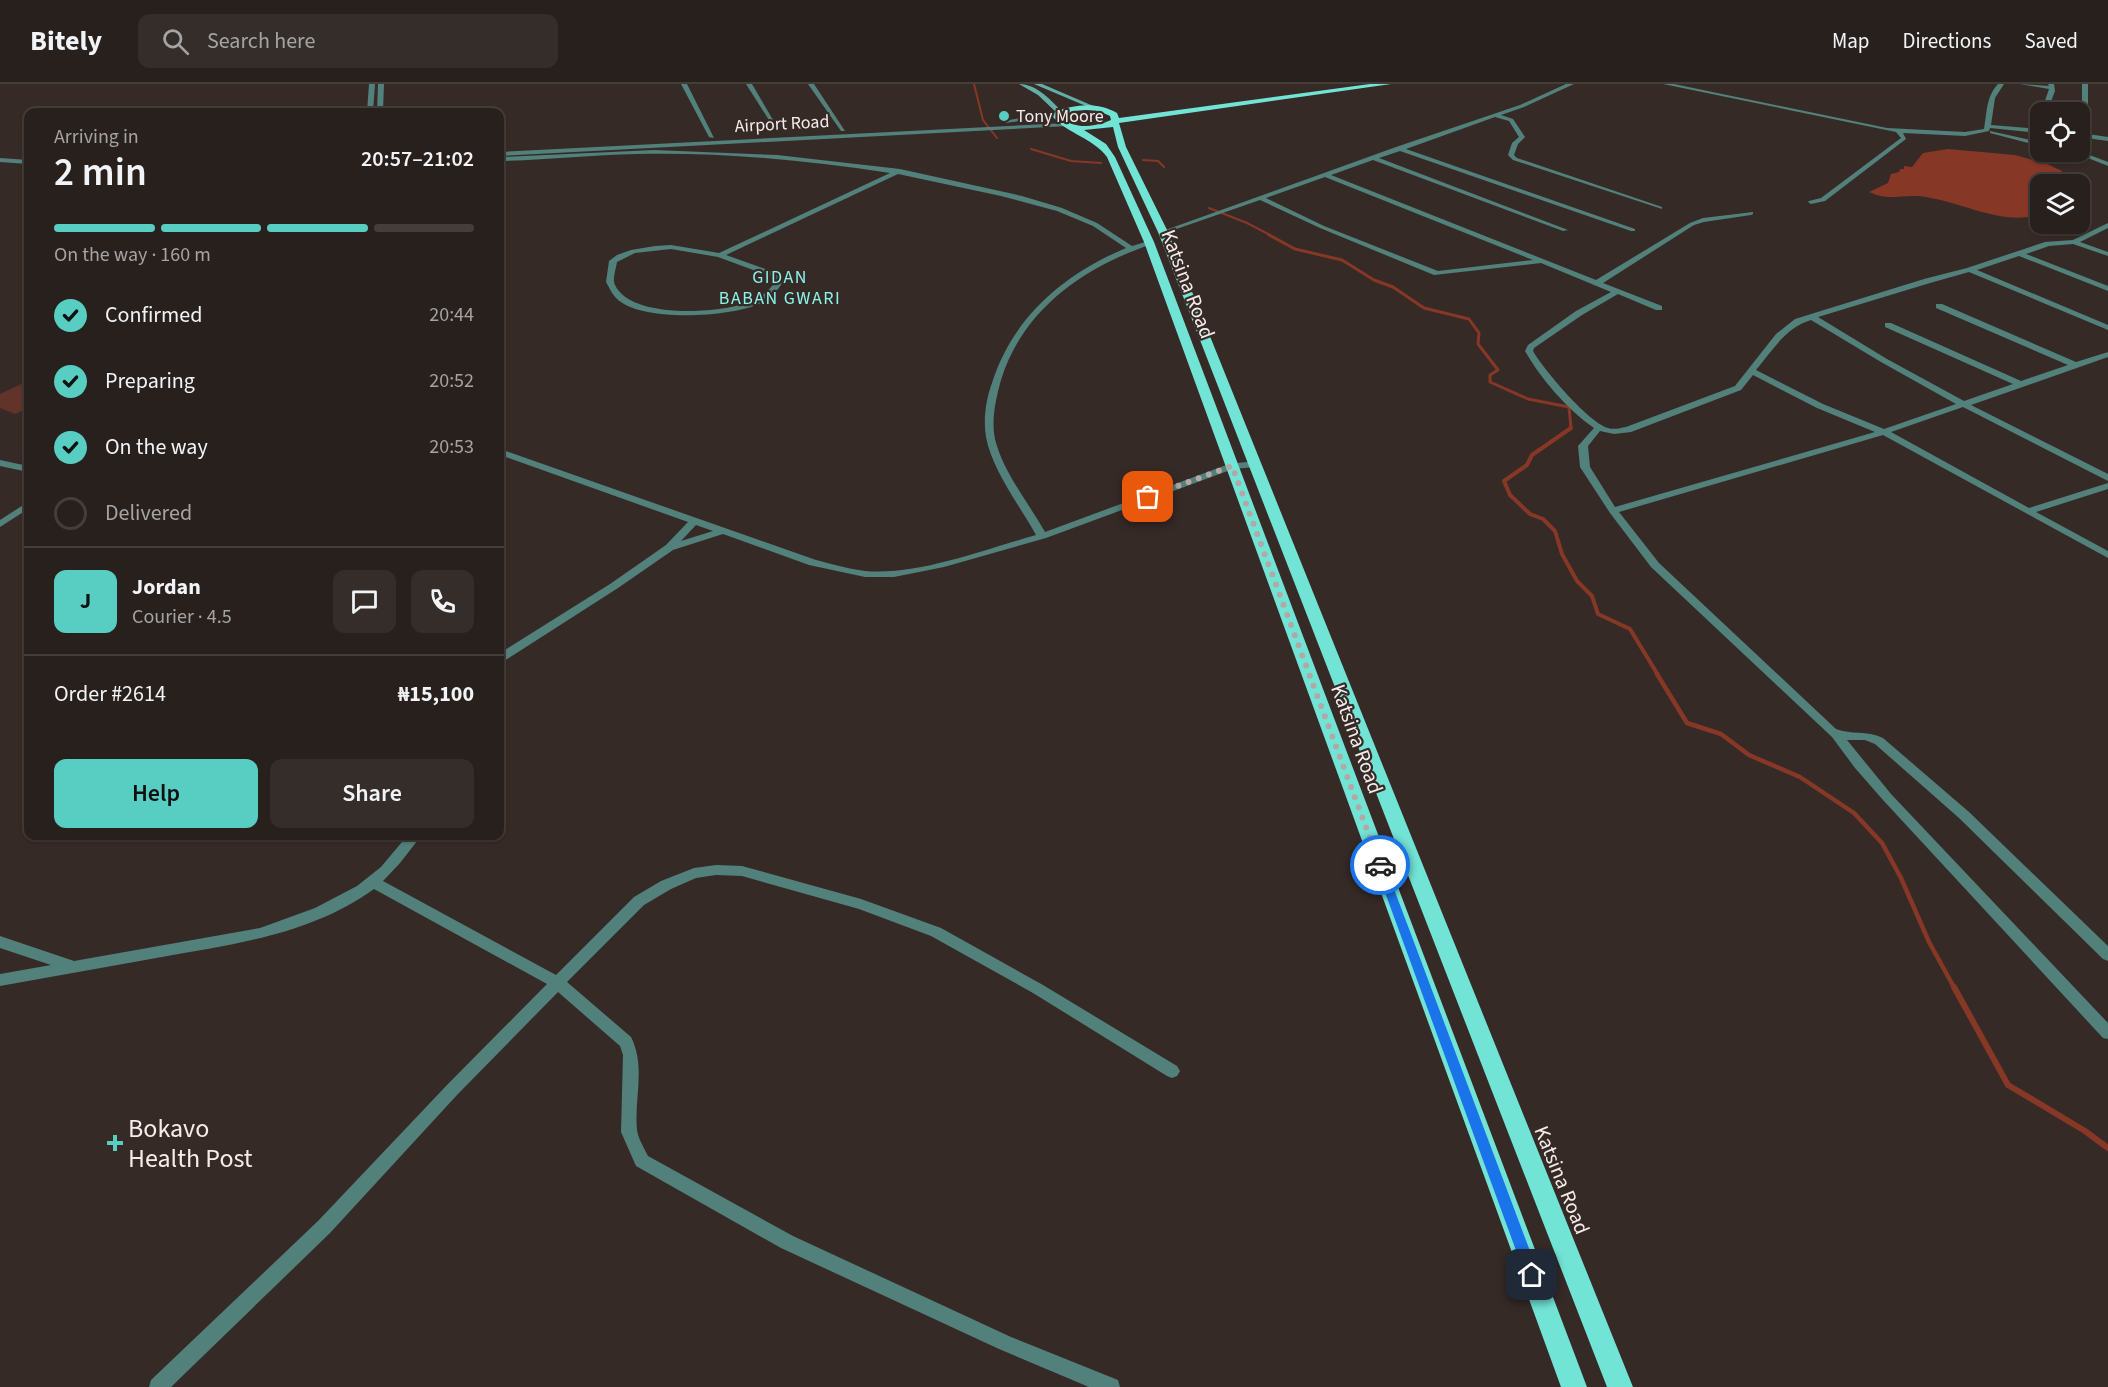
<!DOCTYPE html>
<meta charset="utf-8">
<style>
:root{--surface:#28201d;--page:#342d2a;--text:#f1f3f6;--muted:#a5a3a4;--line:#443e3b;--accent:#57cec1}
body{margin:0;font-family:"Source Sans 3",sans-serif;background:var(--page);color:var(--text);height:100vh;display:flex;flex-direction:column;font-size:22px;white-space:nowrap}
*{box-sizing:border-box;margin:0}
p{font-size:20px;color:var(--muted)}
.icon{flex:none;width:33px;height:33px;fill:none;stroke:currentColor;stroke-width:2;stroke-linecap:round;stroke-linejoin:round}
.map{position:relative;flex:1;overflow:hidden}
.sheet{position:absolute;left:24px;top:24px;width:480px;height:732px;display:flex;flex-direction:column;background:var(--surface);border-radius:12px;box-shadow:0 2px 4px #0004,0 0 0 2px var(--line)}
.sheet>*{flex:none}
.controls{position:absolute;left:2030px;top:18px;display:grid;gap:12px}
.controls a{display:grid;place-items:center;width:60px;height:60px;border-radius:12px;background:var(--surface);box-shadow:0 2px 4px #0004,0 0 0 2px var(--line);font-size:30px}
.pin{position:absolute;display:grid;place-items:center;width:51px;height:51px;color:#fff;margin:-26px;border-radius:12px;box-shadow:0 3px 9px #0006}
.courier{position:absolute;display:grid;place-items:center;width:60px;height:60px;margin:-30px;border:4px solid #1a73e8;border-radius:50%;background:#fff;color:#222;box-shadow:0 2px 8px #0007}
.summary em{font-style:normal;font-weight:600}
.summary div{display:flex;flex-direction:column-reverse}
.summary{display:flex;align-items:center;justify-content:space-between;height:102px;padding:0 30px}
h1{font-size:39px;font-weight:600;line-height:45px}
.bar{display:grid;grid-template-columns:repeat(4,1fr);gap:9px 6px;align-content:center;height:72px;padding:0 30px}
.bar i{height:8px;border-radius:4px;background:var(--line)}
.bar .on{background:var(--accent)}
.bar p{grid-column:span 4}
.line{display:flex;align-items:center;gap:15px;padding:0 30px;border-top:2px solid var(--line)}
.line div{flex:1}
.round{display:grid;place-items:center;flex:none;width:63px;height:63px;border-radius:12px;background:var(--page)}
ol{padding:0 30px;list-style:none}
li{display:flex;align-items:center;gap:18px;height:66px}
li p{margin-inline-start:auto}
li .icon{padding:6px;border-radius:50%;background:var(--accent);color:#111;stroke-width:4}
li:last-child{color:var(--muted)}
li i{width:33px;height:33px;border:3px solid var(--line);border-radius:50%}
.button{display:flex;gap:12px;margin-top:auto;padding:12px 30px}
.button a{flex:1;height:69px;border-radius:12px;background:var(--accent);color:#111;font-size:24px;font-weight:600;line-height:69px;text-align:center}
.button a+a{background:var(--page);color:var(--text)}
header{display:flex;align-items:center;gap:36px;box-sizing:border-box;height:84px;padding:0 30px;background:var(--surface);border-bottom:2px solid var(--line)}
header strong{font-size:28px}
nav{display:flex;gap:33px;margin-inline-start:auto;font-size:21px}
.search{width:420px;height:54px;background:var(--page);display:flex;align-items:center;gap:15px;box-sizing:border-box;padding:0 21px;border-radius:12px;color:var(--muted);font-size:22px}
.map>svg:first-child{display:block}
.green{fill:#613329}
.water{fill:#873726}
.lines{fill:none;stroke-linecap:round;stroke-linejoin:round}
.stream-far4{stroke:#873726;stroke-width:2}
.stream-far3{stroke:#873726;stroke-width:3}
.stream-far2{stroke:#873726;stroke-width:4}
.stream-far1{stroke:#873726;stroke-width:4.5}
.stream{stroke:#873726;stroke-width:6}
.minor{fill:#52807a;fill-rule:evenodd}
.tertiary{fill:#52807a;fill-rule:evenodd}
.secondary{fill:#62afa6;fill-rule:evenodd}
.trunk{fill:#72e4d6;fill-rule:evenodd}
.route{fill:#1a73e8}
.done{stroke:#b2a8a6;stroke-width:6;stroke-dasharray:0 10.8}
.poi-dot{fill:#57cec1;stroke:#362a27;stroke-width:2}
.labels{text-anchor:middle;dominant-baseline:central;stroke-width:4.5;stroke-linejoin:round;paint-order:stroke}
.far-poi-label{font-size:18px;fill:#f5ecea;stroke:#362a27;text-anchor:start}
.far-street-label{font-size:18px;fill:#f5ecea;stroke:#362a27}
.far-neighbourhood-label{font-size:18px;letter-spacing:1.5px;fill:#8bf4e8;stroke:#362a27}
.street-label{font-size:21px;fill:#f5ecea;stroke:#362a27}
.near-poi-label{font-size:26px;fill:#f5ecea;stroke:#362a27;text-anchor:start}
</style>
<header>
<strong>Bitely</strong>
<div class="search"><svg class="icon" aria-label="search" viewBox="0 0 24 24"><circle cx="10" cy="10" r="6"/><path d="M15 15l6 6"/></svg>Search here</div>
<nav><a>Map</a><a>Directions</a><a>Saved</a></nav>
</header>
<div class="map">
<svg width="2108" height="1303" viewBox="0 0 2108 1303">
<rect width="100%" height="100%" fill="#362a27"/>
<polygon class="green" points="28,297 28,324 15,330 0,324 0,310"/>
<path class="water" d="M1948,65L2015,71L2047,80L2062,87L2061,100H2040V131C1998,142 1960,116 1918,112C1897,111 1889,117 1869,108L1888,99L1891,90L1899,88L1900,85H1904V82L1912,83L1923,69Z"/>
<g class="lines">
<g class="stream-far4">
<polyline points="974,0 983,36 997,54"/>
<polyline points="1031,65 1071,77 1101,79"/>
<polyline points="1143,76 1158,77 1164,83"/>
<polyline points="1209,124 1247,139 1272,152"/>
</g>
<polyline class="stream-far3" points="1269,151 1295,165 1342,176 1374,196 1393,203 1424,224 1469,235 1479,249 1478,260 1498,286 1490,291 1490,298 1528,315 1569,323 1571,344 1569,345"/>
<polyline class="stream-far2" points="1571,344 1532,371 1527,381 1504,397 1510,411 1530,430 1543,435 1555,447 1562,470 1577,497 1592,512 1598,530 1630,545 1658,591"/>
<polyline class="stream-far1" points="1657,590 1687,639 1721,650 1749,671 1800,693 1854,729 1882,759 1901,794 1929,858 1955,905"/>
<polyline class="stream" points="1954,903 2008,1001 2085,1047 2108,1064"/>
<g class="minor">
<polygon points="369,0 375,0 373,28 367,28"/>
<polygon points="378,0 384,0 383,28 377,28"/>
<polygon points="681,0 687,0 714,54 709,53"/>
<polygon points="746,0 752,0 773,36 769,36"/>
<polygon points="808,0 814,0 845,47 841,47"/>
<path d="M1566,0H1574L1524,23L1501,31L1513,35L1525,53L1518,60L1514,71L1517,74L1662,123V125L1513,76L1508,71L1512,59L1519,53L1509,37L1495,33L1406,65L1635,145V147H1631L1400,67L1379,74L1568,146L1563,147L1373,76L1331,91L1596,196L1690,139L1703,134L1753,128V130L1751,131L1704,138L1694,141L1603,199L1662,222V226H1656L1618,210L1582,231L1534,264L1533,267C1543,285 1589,339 1608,344C1614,346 1620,344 1626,343L1735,302L1776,250L1795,235L1924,195L1967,184L2045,158L2073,156L2108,139V144L2080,158L2108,168V172L2073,160L2049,162L2026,170L2108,202V207L2019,172L1977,186L2108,241V246L1969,188L1930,199L1818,233L1887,275L1964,317L2013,300L1885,243V239H1891L2021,297L2068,281L1936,224V220H1942L2076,278L2108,268V273L1971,321L2108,390V397L1963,323L1891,348L2029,424L2108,399V405L2036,428L2108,467V474L1883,351L1619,428L1659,479L1836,645C1851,651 1866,646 1883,654L1969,728L2108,862V877L2103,875L1959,734L1875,660L1865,656H1847L1891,710L2108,939V955L2103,954L1883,716L1855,684L1832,653L1651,483L1610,429L1580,383L1578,362L1594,344C1567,325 1541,295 1525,267L1528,261L1576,227L1611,208L1541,179L1434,191L1320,144L1260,116L1165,149L1160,148L1396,63L1520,21ZM1325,93L1533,176L1438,187L1324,142L1266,114ZM1811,236L1881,278L1956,320L1884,345L1823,320L1756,286C1772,267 1786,243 1811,236ZM1753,291L1817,324L1875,348L1615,423L1590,383L1588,362L1600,347L1614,350L1631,348L1741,306Z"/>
<path d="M1663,0H1674L1887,44L1965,48L1984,45C1987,28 1986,13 1998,0H2004L1995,14L1991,41L2040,45V49L1990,44L1989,47L1965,52L1903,49L1906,55L1825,117L1811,120L1808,118L1809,117L1821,114L1901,54L1896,48Z"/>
<polygon points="2020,0 2049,2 2048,0 2054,0 2055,7 2047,28 2041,28 2049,5"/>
<polygon points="2082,0 2088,0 2088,50 2108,53 2108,57 2079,53 2079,49 2082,50"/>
<polygon points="1990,47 2040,58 2040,62 1990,49"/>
<path d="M654,66L777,71L900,85L1022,112L1062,124L1097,139L1132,162L1152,156V160C1084,183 1023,225 1001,296C996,314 991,336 995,355C1003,388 1028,418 1045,448L1229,380L1255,377L1260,380L1255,383L1233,385L1046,454L944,483L894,493H865L809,481L723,450L673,466L618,504L504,577L500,578V569L610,500L666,461L688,438L500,371V365L816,476C832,480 849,485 865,487C917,492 986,465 1036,451C1020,422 992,386 986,353C983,335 986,315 992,299C1013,233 1064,190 1126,164L1093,142L1057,127L1001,112L898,90L726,171L782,191L783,198C777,207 770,215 759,220C730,233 640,239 616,214C612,210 609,203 606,198L609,177L617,171L631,166L655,162L671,161L719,169L890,89C806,76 722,68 636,70C591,71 545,76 500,77V73ZM671,165L718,173L775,194V198C770,205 763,212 755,216C725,230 631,236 615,201C612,195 616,185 617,178L635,169ZM696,441L713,447L681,457Z"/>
<polygon points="2079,67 2108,78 2108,82 2073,68"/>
<polygon points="0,376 28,382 28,388 0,382"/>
<polygon points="28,418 28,425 0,443 0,436"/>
<path d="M407,752H421L400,779L383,797L556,891L634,813L661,797L694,784L716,781L742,782L861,815L941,844L1043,901L1177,982L1180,987L1177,992L1172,994L1167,992L1033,909L931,852L859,825L742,792L716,791L696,794L671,805L644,821L567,898L631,953C646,983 634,1014 637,1046C638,1054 644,1064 648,1072L793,1152L1011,1253L1118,1296L1120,1303H1089L999,1265L781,1164L636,1082L621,1048L623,971L620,962L558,908L457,1011L330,1149L171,1303H149L151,1296L318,1137L447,1001L547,900L374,805C312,850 235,860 162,873C108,883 54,892 0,902V890L51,881L0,864V852L74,877L260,844L315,824L357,802L381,783Z"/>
</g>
<g class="tertiary">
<polygon points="1058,28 1060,31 1006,39 1003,37"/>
<polygon points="1067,39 1069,42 500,72 500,68"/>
<polygon points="0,74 28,76 28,80 0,78"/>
</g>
<g class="secondary">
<path d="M1019,0C1037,0 1052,17 1063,29L1058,30L1038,11Z"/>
<polygon points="1034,0 1042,0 1098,24 1093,25"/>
</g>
<path class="trunk" d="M1370,0H1391L1119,39L1126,63L1168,148L1633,1303H1607L1158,148L1118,63L1113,43L1084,46L1106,60L1115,73L1154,158L1587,1303H1561L1144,158L1107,73C1093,54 1068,50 1053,33L1055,28C1076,20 1097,18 1117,29L1119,34ZM1086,26L1099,27L1110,32L1111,36C1095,43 1074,46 1061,33L1073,27Z"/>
</g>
<polygon class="route" points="1380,777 1385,781 1539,1191 1537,1196 1532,1199 1527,1196 1525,1191 1375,781"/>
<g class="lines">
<polyline class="done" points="1148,413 1232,382 1380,781"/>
</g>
<g class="poi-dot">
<circle cx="1004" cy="32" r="6"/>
<path d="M112 1050h6v6h6v6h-6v6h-6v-6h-6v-6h6z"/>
</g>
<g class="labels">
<g class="far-poi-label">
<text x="1016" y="32">Tony Moore</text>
</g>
<g class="far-street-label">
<text transform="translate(782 40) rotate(-3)">Airport Road</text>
</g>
<g class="far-neighbourhood-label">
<text x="780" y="193">GIDAN<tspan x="780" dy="21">BABAN GWARI</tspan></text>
</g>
<g class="street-label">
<text transform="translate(1188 200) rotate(69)">Katsina Road</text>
<text transform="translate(1357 655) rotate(70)">Katsina Road</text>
<text transform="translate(1562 1096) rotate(68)">Katsina Road</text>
</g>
<g class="near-poi-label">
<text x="128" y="1044">Bokavo<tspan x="128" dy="30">Health Post</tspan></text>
</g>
</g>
</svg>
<div class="controls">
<a><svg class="icon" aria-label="locate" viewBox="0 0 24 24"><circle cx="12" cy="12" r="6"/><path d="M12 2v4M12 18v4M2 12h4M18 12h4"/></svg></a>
<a><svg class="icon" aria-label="layers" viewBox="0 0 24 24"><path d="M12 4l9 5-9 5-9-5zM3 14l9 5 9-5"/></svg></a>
</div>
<div class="pin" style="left:1148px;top:413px;background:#ea580c"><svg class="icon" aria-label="bag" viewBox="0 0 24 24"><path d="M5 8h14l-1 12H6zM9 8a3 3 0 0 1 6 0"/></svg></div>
<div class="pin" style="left:1532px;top:1191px;background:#1f2937"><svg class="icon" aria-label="home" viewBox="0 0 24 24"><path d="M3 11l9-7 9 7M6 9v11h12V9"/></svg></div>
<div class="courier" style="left:1380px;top:781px"><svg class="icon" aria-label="car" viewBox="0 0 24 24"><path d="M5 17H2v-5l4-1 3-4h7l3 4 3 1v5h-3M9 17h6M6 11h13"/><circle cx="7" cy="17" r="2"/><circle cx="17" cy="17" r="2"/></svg></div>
<section class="sheet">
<div class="summary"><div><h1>2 min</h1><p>Arriving in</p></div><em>20:57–21:02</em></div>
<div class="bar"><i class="on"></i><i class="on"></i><i class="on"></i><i></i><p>On the way · 160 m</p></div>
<ol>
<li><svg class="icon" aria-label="check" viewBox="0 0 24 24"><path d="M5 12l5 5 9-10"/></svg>Confirmed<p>20:44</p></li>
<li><svg class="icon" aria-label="check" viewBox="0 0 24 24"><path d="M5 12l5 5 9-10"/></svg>Preparing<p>20:52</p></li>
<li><svg class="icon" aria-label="check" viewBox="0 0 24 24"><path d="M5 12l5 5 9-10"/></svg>On the way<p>20:53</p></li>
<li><i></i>Delivered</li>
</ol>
<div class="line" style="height:108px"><b class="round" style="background:var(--accent);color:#111">J</b><div><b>Jordan</b><p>Courier · 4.5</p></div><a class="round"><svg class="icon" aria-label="chat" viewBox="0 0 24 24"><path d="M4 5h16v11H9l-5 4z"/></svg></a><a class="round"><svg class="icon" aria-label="phone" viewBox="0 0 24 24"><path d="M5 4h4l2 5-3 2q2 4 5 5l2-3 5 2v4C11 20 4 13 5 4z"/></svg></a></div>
<div class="line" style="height:78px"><div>Order #2614</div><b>₦15,100</b></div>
<div class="button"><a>Help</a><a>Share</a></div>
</section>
</div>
